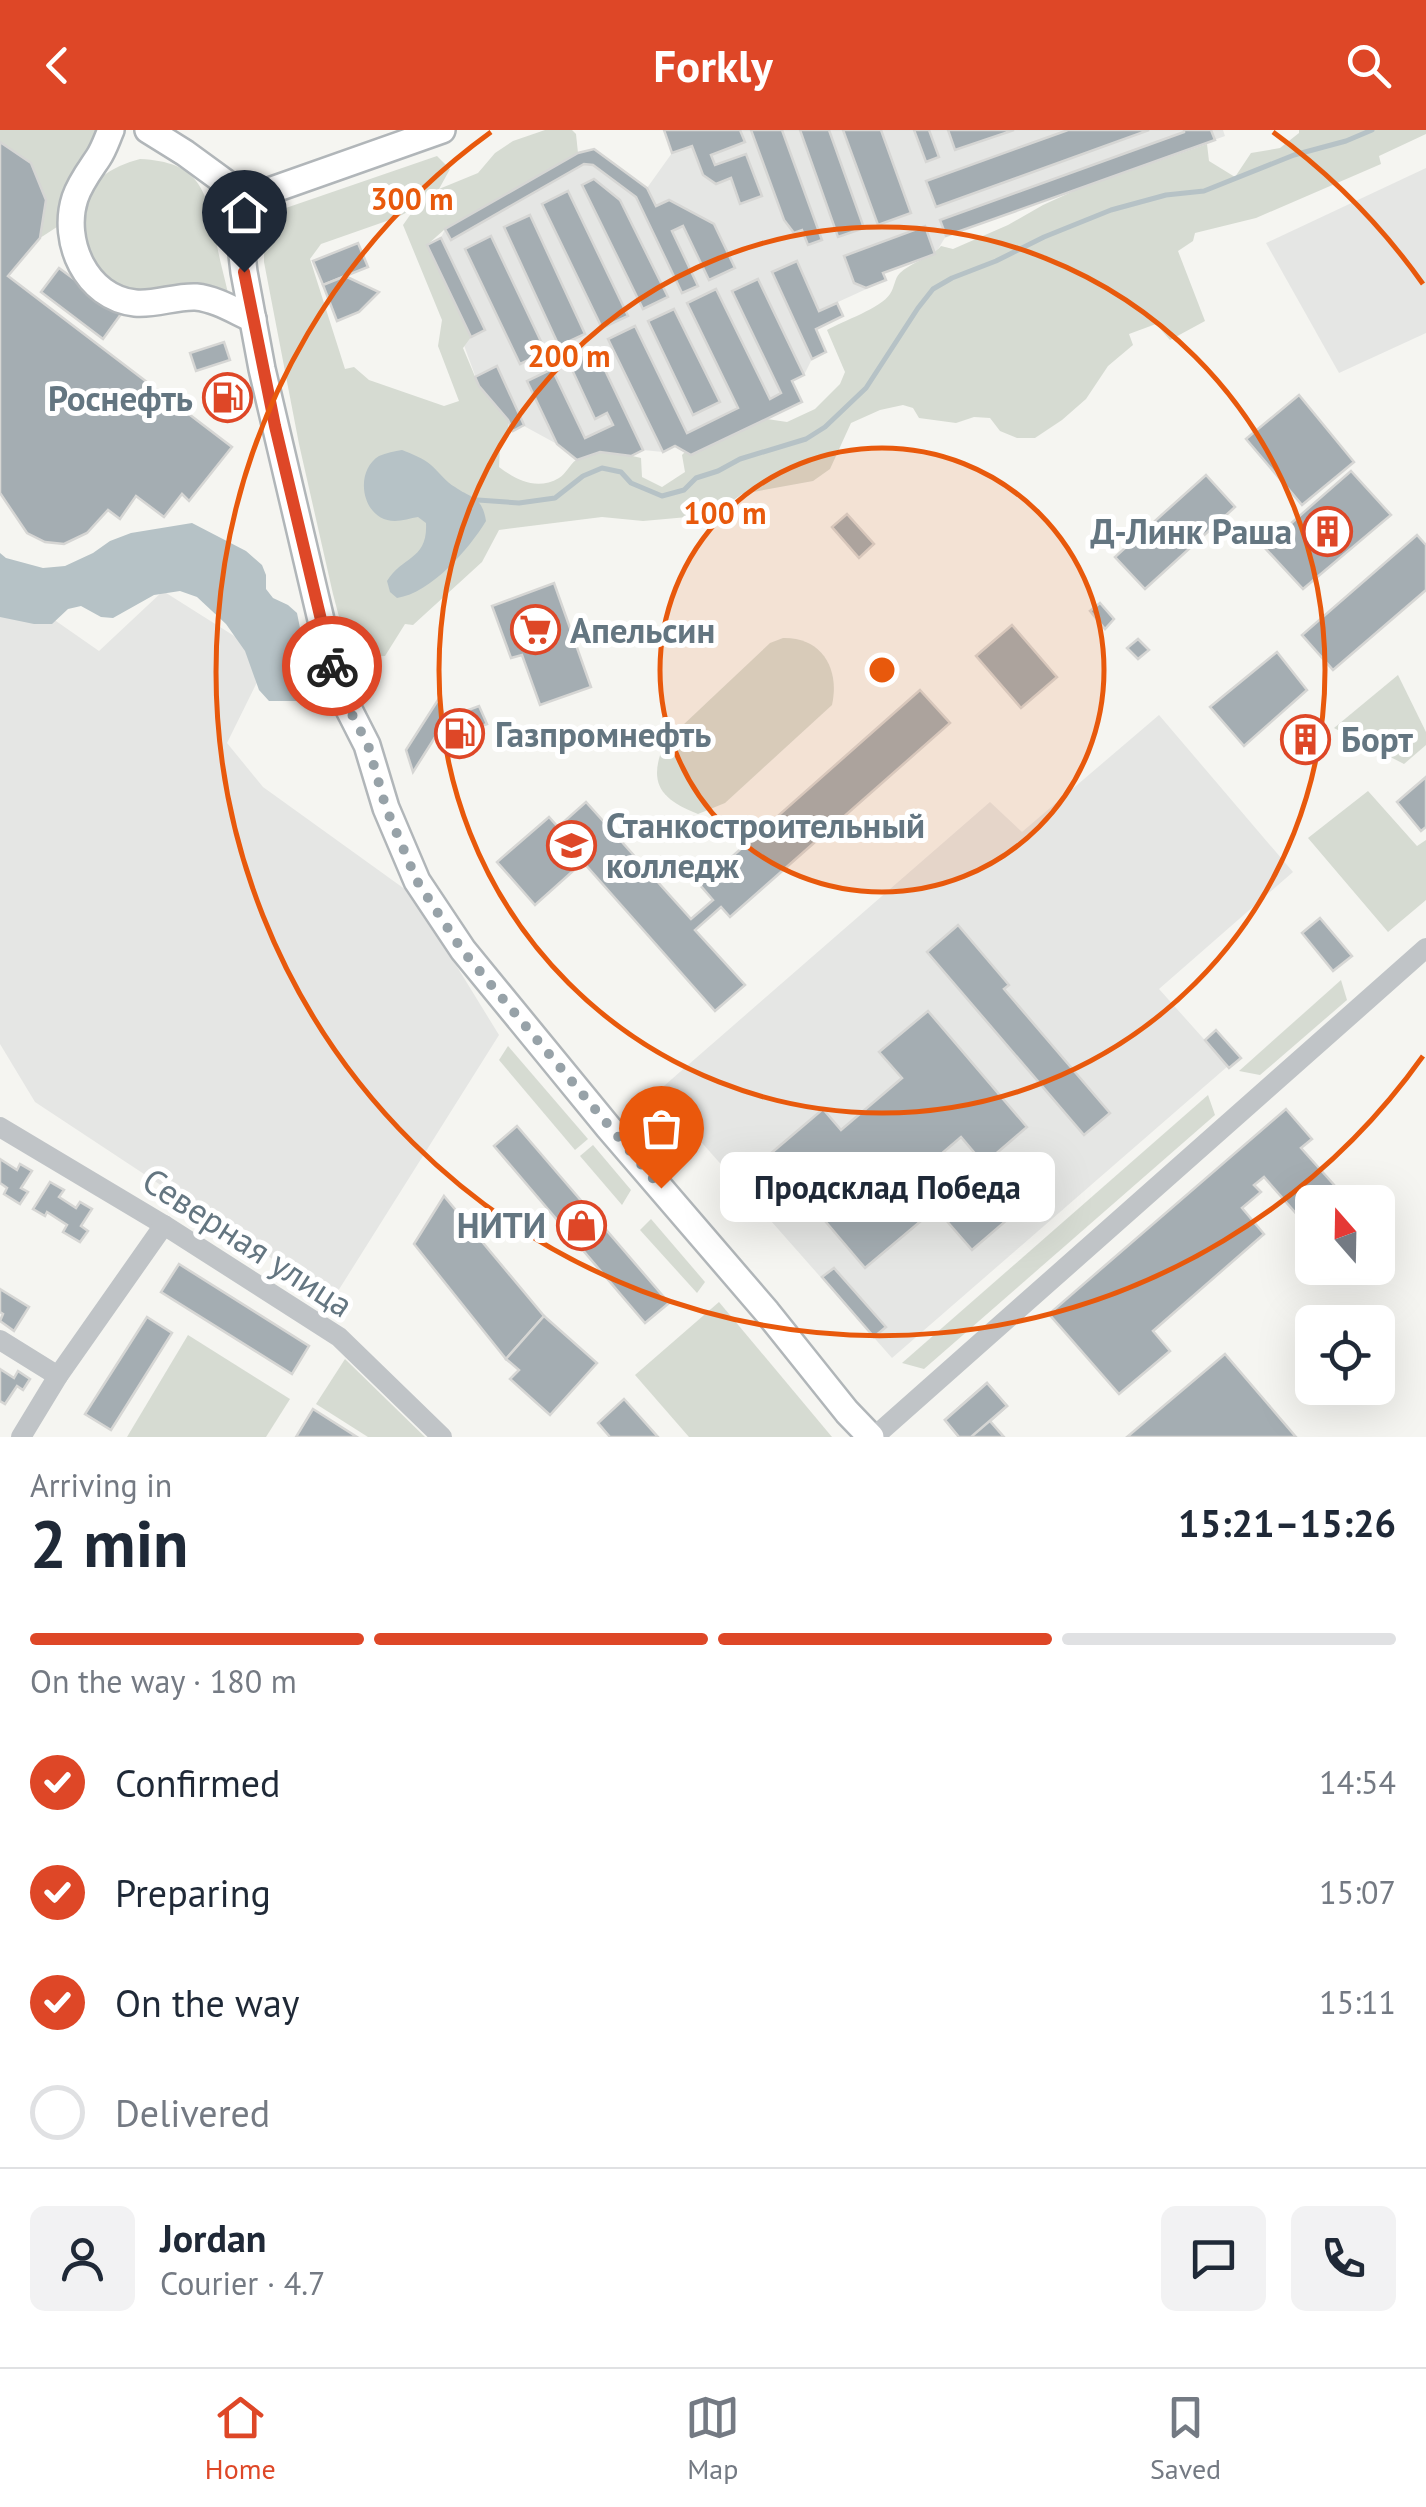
<!DOCTYPE html>
<meta charset="utf-8">
<style>
:root{--surface:#fff;--page:#f2f2f3;--text:#1f2937;--muted:#747a83;--line:#e0e1e3;--accent:#de4727}
body{margin:0;font-family:"PT Sans",sans-serif;background:var(--page);color:var(--text);height:100vh;display:flex;flex-direction:column;font-size:38px;white-space:nowrap}
*{box-sizing:border-box;margin:0}
p{font-size:32px;color:var(--muted)}
.icon{flex:none;width:55px;height:55px;fill:none;stroke:currentColor;stroke-width:2;stroke-linecap:round;stroke-linejoin:round}
.map{position:relative;height:1307px;overflow:hidden}
.details{display:flex;flex-direction:column;background:var(--surface);flex:1}
.details>*{flex:none}
.needle{width:65px;rotate:340deg}
.tools{position:absolute;left:1295px;top:1055px;display:grid;gap:20px}
.tools a{display:grid;place-items:center;width:100px;height:100px;border-radius:15px;background:var(--surface);box-shadow:0 10px 40px #0002;font-size:50px}
.pin{position:absolute;display:grid;place-items:center;width:85px;height:85px;color:#fff;margin:-102px -42px;border-radius:50% 50% 50% 0;rotate:-45deg;box-shadow:0 0 10px #0007}
.pin .icon{rotate:45deg}
.courier{position:absolute;display:grid;place-items:center;width:100px;height:100px;margin:-50px;border:8px solid #de4727;border-radius:50%;background:#fff;color:#222;box-shadow:0 2px 12px #0007}
.bubble{position:absolute;height:70px;border-radius:15px;background:var(--surface);box-shadow:0 10px 40px #0002;font-size:32px;font-weight:800;line-height:70px;text-align:center}
.overview em{font-style:normal;font-weight:800}
.overview div{display:flex;flex-direction:column-reverse}
.overview{display:flex;align-items:center;justify-content:space-between;height:170px;padding:0 30px}
h1{font-size:65px;font-weight:800;line-height:75px}
.bar{display:grid;grid-template-columns:repeat(4,1fr);gap:15px 10px;align-content:center;height:120px;padding:0 30px}
.bar i{height:12px;border-radius:8px;background:var(--line)}
.bar .current{background:var(--accent)}
.bar p{grid-column:span 4}
.line{display:flex;align-items:center;gap:25px;padding:0 30px;border-top:2px solid var(--line)}
.line div{flex:1}
.round{display:grid;place-items:center;flex:none;width:105px;height:105px;border-radius:15px;background:var(--page)}
ol{padding:0 30px;list-style:none}
li{display:flex;align-items:center;gap:30px;height:110px}
li p{margin-inline-start:auto}
li .icon{padding:10px;border-radius:50%;background:var(--accent);color:#fff;stroke-width:4}
li:last-child{color:var(--muted)}
li i{width:55px;height:55px;border:5px solid var(--line);border-radius:50%}
header{display:flex;justify-content:space-between;align-items:center;height:130px;padding:0 30px;background:var(--accent);color:#fff;font-size:45px;font-weight:800}
.tab-bar{display:flex;justify-content:space-around;align-items:center;height:140px;border-top:2px solid var(--line);background:var(--surface);font-size:28px;color:var(--muted)}
.tab-bar a{display:grid;justify-items:center;gap:5px}
.tab-bar .current{color:var(--accent)}
.map>svg:first-child{display:block}
.built{fill:#e5e6e4}
.green{fill:#d6dbd2;fill-rule:evenodd}
.water{fill:#b6c2c6}
.lines{fill:none;stroke-linecap:round;stroke-linejoin:round}
.stream{stroke:#b6c2c6;stroke-width:5}
.building{fill:#a4adb2;stroke:#d6d6d4;stroke-width:2.5}
.major-casing{stroke:#b1b6b9;stroke-width:30}
.minor{stroke:#c0c4c7;stroke-width:20}
.major{stroke:#fff;stroke-width:25}
.done{stroke:#97a2a8;stroke-width:10;stroke-dasharray:0 18}
.route{stroke:#de4727;stroke-width:12}
.ring{fill:none;stroke:#e8590c;stroke-width:5}
.labels{text-anchor:middle;dominant-baseline:central;stroke-width:10;stroke-linejoin:round;paint-order:stroke}
.poi-label{font-size:35px;font-weight:bold;fill:#647681;stroke:#fff;text-anchor:start}
.street-label{font-size:35px;fill:#647681;stroke:#fff}
.centre{fill:#e8590c;stroke:#fff;stroke-width:5}
.ring-label{font-size:30px;text-anchor:middle;font-weight:bold;fill:#e8590c;stroke:#fff;stroke-width:10;stroke-linejoin:round;paint-order:stroke}
</style>
<header><svg class="icon" aria-label="back" viewBox="0 0 24 24"><path d="M15 5l-7 7 7 7"/></svg>Forkly<svg class="icon" aria-label="search" viewBox="0 0 24 24"><circle cx="10" cy="10" r="6"/><path d="M15 15l6 6"/></svg></header>
<div class="map">
<svg width="1426" height="1307" viewBox="0 0 1426 1307">
<rect width="100%" height="100%" fill="#f5f5f1"/>
<g class="built">
<polygon points="664,0 1223,0 1225,6 946,106 935,124 884,142 886,150 838,172 843,186 816,199 826,222 812,229 804,245 792,251 802,272 691,325 674,316 663,322 643,320 631,326 600,322 577,330 557,314 524,296 513,301 508,290 479,256 427,115 441,108 445,99 578,23 594,19 647,58 672,23"/>
<polygon points="1426,38 1426,203 1339,243 1266,113"/>
<polygon points="0,452 99,521 163,461 269,528 227,613 263,657 413,765 499,905 333,1169 35,972 0,914"/>
<polygon points="1159,585 1293,742 1159,859 1228,936 892,1228 657,962 990,672 1022,702"/>
</g>
<g class="green">
<polygon points="0,0 102,0 78,31 69,56 60,95 40,108 46,70 31,33 0,12"/>
<path d="M545,0H572L576,4L578,23L445,99L427,115L471,207L463,218L479,256L508,290L509,301L500,316L499,337C516,350 537,361 559,348C566,344 570,334 576,330C595,318 621,323 641,328L642,347L662,357L685,342L682,325L685,322L692,325L767,289L787,292L815,279L840,254L845,242L827,200C843,191 881,178 890,164C895,157 894,149 900,143C913,131 930,129 941,116L953,119L1008,95L1043,75L1078,59L1207,14L1209,31L1235,47L1251,23L1280,18L1299,3V0H1426V4L1379,26L1381,34L1256,88L1195,103L1193,111L1178,121L1205,191L1170,210L1156,194L1129,204L1133,215L1108,236L1086,269L1062,290L1035,308H1017L1000,301L990,288L974,287L956,293L919,288L913,278L903,275L880,280L851,293L830,339L813,351L742,364L720,380L699,386L643,391L602,387L499,400L482,432L413,495L405,494L385,526L366,527L343,502L333,464L299,314L264,132C264,108 264,98 280,80L437,26L450,39L439,59L478,43L495,23L513,11ZM415,78L403,95L442,190L438,216L459,271L444,276L369,250L354,237L345,239L310,129L321,114L398,87Z"/>
<path d="M140,29C199,32 206,58 216,110C219,128 224,145 228,163C221,160 213,155 206,154C177,148 151,169 120,156C98,146 89,129 85,108C83,101 80,91 81,84C84,52 113,36 140,29Z"/>
<path d="M783,508C822,507 840,539 832,575L725,673L698,684C660,669 647,653 665,612L770,513Z"/>
<polygon points="1398,545 1426,602 1426,615 1404,634 1334,598"/>
<polygon points="1368,661 1417,716 1426,710 1426,770 1388,802 1308,708"/>
<polygon points="1341,850 1347,870 1260,945 1239,941"/>
<polygon points="508,916 588,1009 575,1020 499,930"/>
<polygon points="1208,965 1215,985 924,1239 902,1233"/>
<polygon points="593,1015 631,1060 622,1075 580,1026"/>
<polygon points="651,1089 705,1152 697,1163 640,1100"/>
<polygon points="719,1172 832,1307 689,1307 635,1245"/>
<polygon points="188,1205 290,1269 266,1307 127,1307"/>
<polygon points="345,1229 425,1307 368,1307 316,1274"/>
</g>
<g class="water">
<path d="M402,320C412,324 423,328 431,335C439,342 446,352 455,357C472,369 482,366 486,391C469,419 431,463 397,468L390,462L387,451C402,426 428,430 426,393L418,387C411,388 402,391 395,391C362,391 353,342 379,326C386,323 395,321 402,320Z"/>
<polygon points="192,393 246,421 262,435 266,445 266,459 273,468 288,475 297,483 304,518 323,555 321,562 297,571 269,571 259,560 245,521 226,494 197,467 180,461 154,465 113,488 101,487 81,476 68,479 52,494 34,494 0,487 0,423 6,428 43,438 65,436 93,423 110,411 131,403"/>
</g>
<g class="lines">
<polyline class="stream" points="478,370 519,373 555,368 583,346 602,338 621,342 631,353 662,366 684,360 696,348 718,341 740,329 806,309 825,297 866,258 918,178 933,159 952,148 996,131 1044,107 1111,80 1166,65 1204,61 1294,25 1346,11 1372,0"/>
</g>
<g class="building">
<polygon points="664,0 740,0 745,12 711,25 715,35 746,24 762,66 740,74 731,48 716,54 703,45 692,16 672,23"/>
<polygon points="751,0 782,0 822,110 808,115 802,100 794,103 784,90"/>
<polygon points="800,0 829,0 864,98 838,107"/>
<polygon points="843,0 881,0 911,83 878,95"/>
<polygon points="914,0 929,0 939,27 926,32"/>
<polygon points="948,0 1014,0 955,20"/>
<polygon points="1068,0 1149,0 936,77 926,51"/>
<polygon points="1184,0 1211,0 1215,10 946,106 940,90 1184,2"/>
<polygon points="0,12 31,33 46,70 40,108 8,146 232,317 189,371 182,364 164,387 136,366 120,389 108,380 87,403 64,414 45,412 27,403 0,363"/>
<polygon points="594,19 647,58 656,76 669,70 714,94 735,138 709,150 683,96 672,101 698,156 682,163 636,67 593,35 584,34 451,110 445,99 578,23"/>
<polygon points="594,49 620,70 668,167 643,179 582,55"/>
<polygon points="568,61 628,186 602,198 542,74"/>
<polygon points="530,85 585,204 559,216 504,97"/>
<polygon points="925,96 935,124 883,143 886,150 866,158 854,153 844,126"/>
<polygon points="491,106 546,222 520,234 465,119"/>
<polygon points="441,108 485,200 471,207 427,115"/>
<polygon points="358,113 368,137 323,155 313,131"/>
<polygon points="797,131 819,181 837,173 843,186 816,199 826,222 812,229 772,142"/>
<polygon points="59,138 121,184 103,209 41,162"/>
<polygon points="345,146 379,162 359,182 337,191 323,155"/>
<polygon points="758,149 804,245 792,251 802,272 691,325 675,316 663,322 608,209 635,196 687,303 738,278 687,173 716,159 770,269 781,263 732,161"/>
<polygon points="674,179 720,272 693,285 648,191"/>
<polygon points="224,212 230,230 196,241 190,223"/>
<polygon points="595,219 643,320 631,326 600,322 577,330 557,314 527,251 552,239 585,308 613,295 607,283 595,289 568,231"/>
<polygon points="497,236 524,295 513,301 508,290 479,256 475,247"/>
<polygon points="237,251 246,275 219,285 210,261"/>
<polygon points="1299,265 1354,332 1302,375 1246,309"/>
<polygon points="1351,341 1391,385 1303,459 1264,417"/>
<polygon points="1206,345 1235,377 1145,459 1115,427"/>
<polygon points="847,384 874,414 859,428 832,397"/>
<polygon points="1417,405 1426,415 1426,460 1333,540 1302,505"/>
<polygon points="554,453 591,557 540,575 522,525 511,528 492,476"/>
<polygon points="1100,473 1114,489 1105,499 1090,481"/>
<polygon points="1012,495 1057,547 1021,578 976,526"/>
<polygon points="1138,509 1149,520 1138,529 1127,518"/>
<polygon points="1277,522 1307,560 1244,616 1210,577"/>
<polygon points="920,560 950,593 730,787 721,777 695,800 745,855 715,881 583,732 535,775 497,732 549,687 558,697 586,672 691,789 713,770 700,755"/>
<polygon points="438,570 446,590 413,642 406,620"/>
<polygon points="479,576 487,594 472,600 469,606 462,609 457,607 452,596 454,592 452,586"/>
<polygon points="1312,589 1327,607 1300,630 1285,611"/>
<polygon points="1426,647 1426,697 1421,701 1397,672"/>
<polygon points="1320,788 1352,826 1333,841 1302,803"/>
<polygon points="958,795 1009,855 1004,859 1110,983 1084,1005 927,822"/>
<polygon points="928,881 1027,997 984,1034 961,1007 904,1056 928,1085 865,1138 769,1025 823,979 841,1000 902,948 879,922"/>
<polygon points="1216,900 1241,928 1229,938 1205,910"/>
<polygon points="1286,979 1312,1009 1301,1018 1336,1057 1318,1072 1312,1072 1312,1077 1300,1088 1264,1047 1254,1055 1261,1062 1242,1078 1264,1104 1153,1201 1170,1221 1119,1264 1049,1184"/>
<polygon points="517,996 669,1173 645,1193 494,1016"/>
<polygon points="0,1029 17,1040 20,1034 32,1041 21,1058 28,1062 20,1074 4,1064 7,1058 0,1053"/>
<polygon points="995,1046 1022,1077 972,1120 945,1089"/>
<polygon points="50,1052 64,1060 59,1067 76,1078 80,1072 92,1079 81,1096 88,1101 80,1112 63,1102 67,1095 47,1082 45,1086 33,1079"/>
<polygon points="444,1066 544,1186 506,1229 414,1114"/>
<polygon points="179,1134 309,1216 292,1244 161,1162"/>
<polygon points="834,1138 886,1197 874,1207 822,1147"/>
<polygon points="0,1159 29,1177 14,1201 0,1191 3,1184 0,1182"/>
<polygon points="544,1186 597,1233 550,1285 510,1249 519,1240 506,1229"/>
<polygon points="147,1187 172,1203 111,1300 85,1284"/>
<polygon points="1225,1224 1296,1307 1127,1307"/>
<polygon points="0,1239 14,1248 18,1241 30,1249 23,1260 17,1256 5,1274 0,1271"/>
<polygon points="987,1253 1007,1276 990,1291 1004,1307 959,1307 945,1290"/>
<polygon points="987,1253 1007,1276 971,1307 959,1307 945,1290"/>
<polygon points="624,1269 658,1307 610,1307 598,1293"/>
<polygon points="313,1279 357,1307 296,1307"/>
</g>
<g class="lines">
<defs>
<g id="major">
<path d="M111,0C107,9 104,19 98,28C90,40 80,53 75,68C61,111 86,168 135,173C156,175 175,166 196,167C216,169 235,181 253,189"/>
<polyline points="148,0 185,23 252,72"/>
<polyline points="252,72 244,92 241,116 244,142 262,239 329,524 337,556 367,615 386,678 417,751 463,820 608,997 767,1182 847,1282 871,1307"/>
<polyline points="252,72 272,60 442,0"/>
</g>
</defs>
<use href="#major" class="major-casing"/>
<g class="minor">
<polyline points="0,997 164,1095 339,1207 442,1307"/>
<polyline points="0,1210 58,1246"/>
<polyline points="21,1307 58,1246 164,1095"/>
<polyline points="874,1307 1426,818"/>
</g>
<use href="#major" class="major"/>
</g>
<g class="lines">
<polyline class="done" points="332,536 337,556 368,615 386,678 417,751 462,820 661,1058"/>
<polyline class="route" points="244,142 275,296 332,536"/>
</g>
<circle cx="882" cy="540" r="222" fill="#e8590c" fill-opacity=".12"/>
<g class="ring">
<circle cx="882" cy="540" r="222"/>
<circle cx="882" cy="540" r="443"/>
<path d="M1423 926A665 665 0 1 1 491 2M1273 2A665 665 0 0 1 1423 154"/>
</g>
<defs>
<symbol id="fuel-ring" viewBox="-11 -11 22 22"><circle r="9.5" fill="#fff" stroke="#de4727" stroke-width="1.5"/><path d="M-5.5-6h7V0h2V4h1.3V-2.5L3-4.5l.8-.8L6-3V5H2.5V1h-1V6h-7ZM-4.2-4.7v3.2H.2V-4.7Z" fill="#de4727"/></symbol>
<symbol id="building-ring" viewBox="-11 -11 22 22"><circle r="9.5" fill="#fff" stroke="#de4727" stroke-width="1.5"/><path d="M-4-6H4V6H1V3H-1V6H-4ZM-2.5-4.3h1.7v1.8h-1.7ZM.8-4.3h1.7v1.8H.8ZM-2.5-1h1.7V.8h-1.7ZM.8-1h1.7V.8H.8Z" fill="#de4727"/></symbol>
<symbol id="supermarket-ring" viewBox="-11 -11 22 22"><circle r="9.5" fill="#fff" stroke="#de4727" stroke-width="1.5"/><path d="M-6-5.5h2.5l.6 2H6L4.5 2H-2.5L-4.4-4H-6ZM-1.5 3.2a1.3 1.3 0 1 0 .1 0ZM3 3.2a1.3 1.3 0 1 0 .1 0Z" fill="#de4727"/></symbol>
<symbol id="university-ring" viewBox="-11 -11 22 22"><circle r="9.5" fill="#fff" stroke="#de4727" stroke-width="1.5"/><path d="M0-5L7-2L0 1L-7-2ZM-4 1L0 2.5L4 1V4Q0 6-4 4Z" fill="#de4727"/></symbol>
<symbol id="shop-ring" viewBox="-11 -11 22 22"><circle r="9.5" fill="#fff" stroke="#de4727" stroke-width="1.5"/><path d="M-5-2.5h2.3a2.7 3.5 0 0 1 5.4 0H5L5.5 6h-11ZM-1.5-2.5h3a1.5 2.3 0 0 0-3 0Z" fill="#de4727"/></symbol>
</defs>
<g fill-rule="evenodd">
<use href="#fuel-ring" x="200" y="240" width="55" height="55"/>
<use href="#building-ring" x="1300" y="374" width="55" height="55"/>
<use href="#supermarket-ring" x="508" y="472" width="55" height="55"/>
<use href="#fuel-ring" x="432" y="576" width="55" height="55"/>
<use href="#building-ring" x="1278" y="582" width="55" height="55"/>
<use href="#university-ring" x="544" y="688" width="55" height="55"/>
<use href="#shop-ring" x="554" y="1068" width="55" height="55"/>
</g>
<g class="labels">
<g class="poi-label">
<text x="193" y="268" text-anchor="end">Роснефть</text>
<text x="1292" y="401" text-anchor="end">Д-Линк Раша</text>
<text x="570" y="500">Апельсин</text>
<text x="495" y="604">Газпромнефть</text>
<text x="1341" y="609">Борт</text>
<text x="606" y="695">Станкостроительный<tspan x="606" dy="40">колледж</tspan></text>
<text x="546" y="1095" text-anchor="end">НИТИ</text>
</g>
<g class="street-label">
<text transform="translate(248 1112) rotate(33)">Северная улица</text>
</g>
</g>
<circle cx="882" cy="540" r="15" class="centre"/>
<g class="ring-label">
<text x="412" y="80">300 m</text>
<text x="569" y="237">200 m</text>
<text x="725" y="394">100 m</text>
</g>
</svg>
<div class="tools">
<a><svg class="needle" viewBox="-14 -14 28 28"><path d="M0-13l5 13h-10z" fill="#e53935"/><path d="M0 13l5-13h-10z" fill="#747a83"/></svg></a>
<a><svg class="icon" aria-label="locate" viewBox="0 0 24 24"><circle cx="12" cy="12" r="6"/><path d="M12 2v4M12 18v4M2 12h4M18 12h4"/></svg></a>
</div>
<div class="pin" style="left:661px;top:1058px;background:#ea580c"><svg class="icon" aria-label="bag" viewBox="0 0 24 24"><path d="M5 8h14l-1 12H6zM9 8a3 3 0 0 1 6 0"/></svg></div>
<div class="pin" style="left:244px;top:142px;background:#1f2937"><svg class="icon" aria-label="home" viewBox="0 0 24 24"><path d="M3 11l9-7 9 7M6 9v11h12V9"/></svg></div>
<div class="courier" style="left:332px;top:536px"><svg class="icon" aria-label="bike" viewBox="0 0 24 24"><circle cx="6" cy="16" r="4"/><circle cx="18" cy="16" r="4"/><path d="M6 16l4-8h5l3 8M10 8l3 8H6M13 5h3"/></svg></div>
<div class="bubble" style="left:720px;top:1022px;width:335px">Продсклад Победа</div>
</div>
<section class="details">
<div class="overview"><div><h1>2 min</h1><p>Arriving in</p></div><em>15:21–15:26</em></div>
<div class="bar"><i class="current"></i><i class="current"></i><i class="current"></i><i></i><p>On the way · 180 m</p></div>
<ol>
<li><svg class="icon" aria-label="check" viewBox="0 0 24 24"><path d="M5 12l5 5 9-10"/></svg>Confirmed<p>14:54</p></li>
<li><svg class="icon" aria-label="check" viewBox="0 0 24 24"><path d="M5 12l5 5 9-10"/></svg>Preparing<p>15:07</p></li>
<li><svg class="icon" aria-label="check" viewBox="0 0 24 24"><path d="M5 12l5 5 9-10"/></svg>On the way<p>15:11</p></li>
<li><i></i>Delivered</li>
</ol>
<div class="line" style="height:180px"><a class="round"><svg class="icon" aria-label="person" viewBox="0 0 24 24"><circle cx="12" cy="8" r="4"/><path d="M4 21q1-7 8-7t8 7"/></svg></a><div><b>Jordan</b><p>Courier · 4.7</p></div><a class="round"><svg class="icon" aria-label="chat" viewBox="0 0 24 24"><path d="M4 5h16v11H9l-5 4z"/></svg></a><a class="round"><svg class="icon" aria-label="phone" viewBox="0 0 24 24"><path d="M5 4h4l2 5-3 2q2 4 5 5l2-3 5 2v4C11 20 4 13 5 4z"/></svg></a></div>
</section>
<nav class="tab-bar">
<a class="current"><svg class="icon" aria-label="home" viewBox="0 0 24 24"><path d="M3 11l9-7 9 7M6 9v11h12V9"/></svg>Home</a>
<a><svg class="icon" aria-label="map" viewBox="0 0 24 24"><path d="M3 6l6-2 6 2 6-2v14l-6 2-6-2-6 2zM9 4v14M15 6v14"/></svg>Map</a>
<a><svg class="icon" aria-label="saved" viewBox="0 0 24 24"><path d="M7 4h10v16l-5-4-5 4z"/></svg>Saved</a>
</nav>
